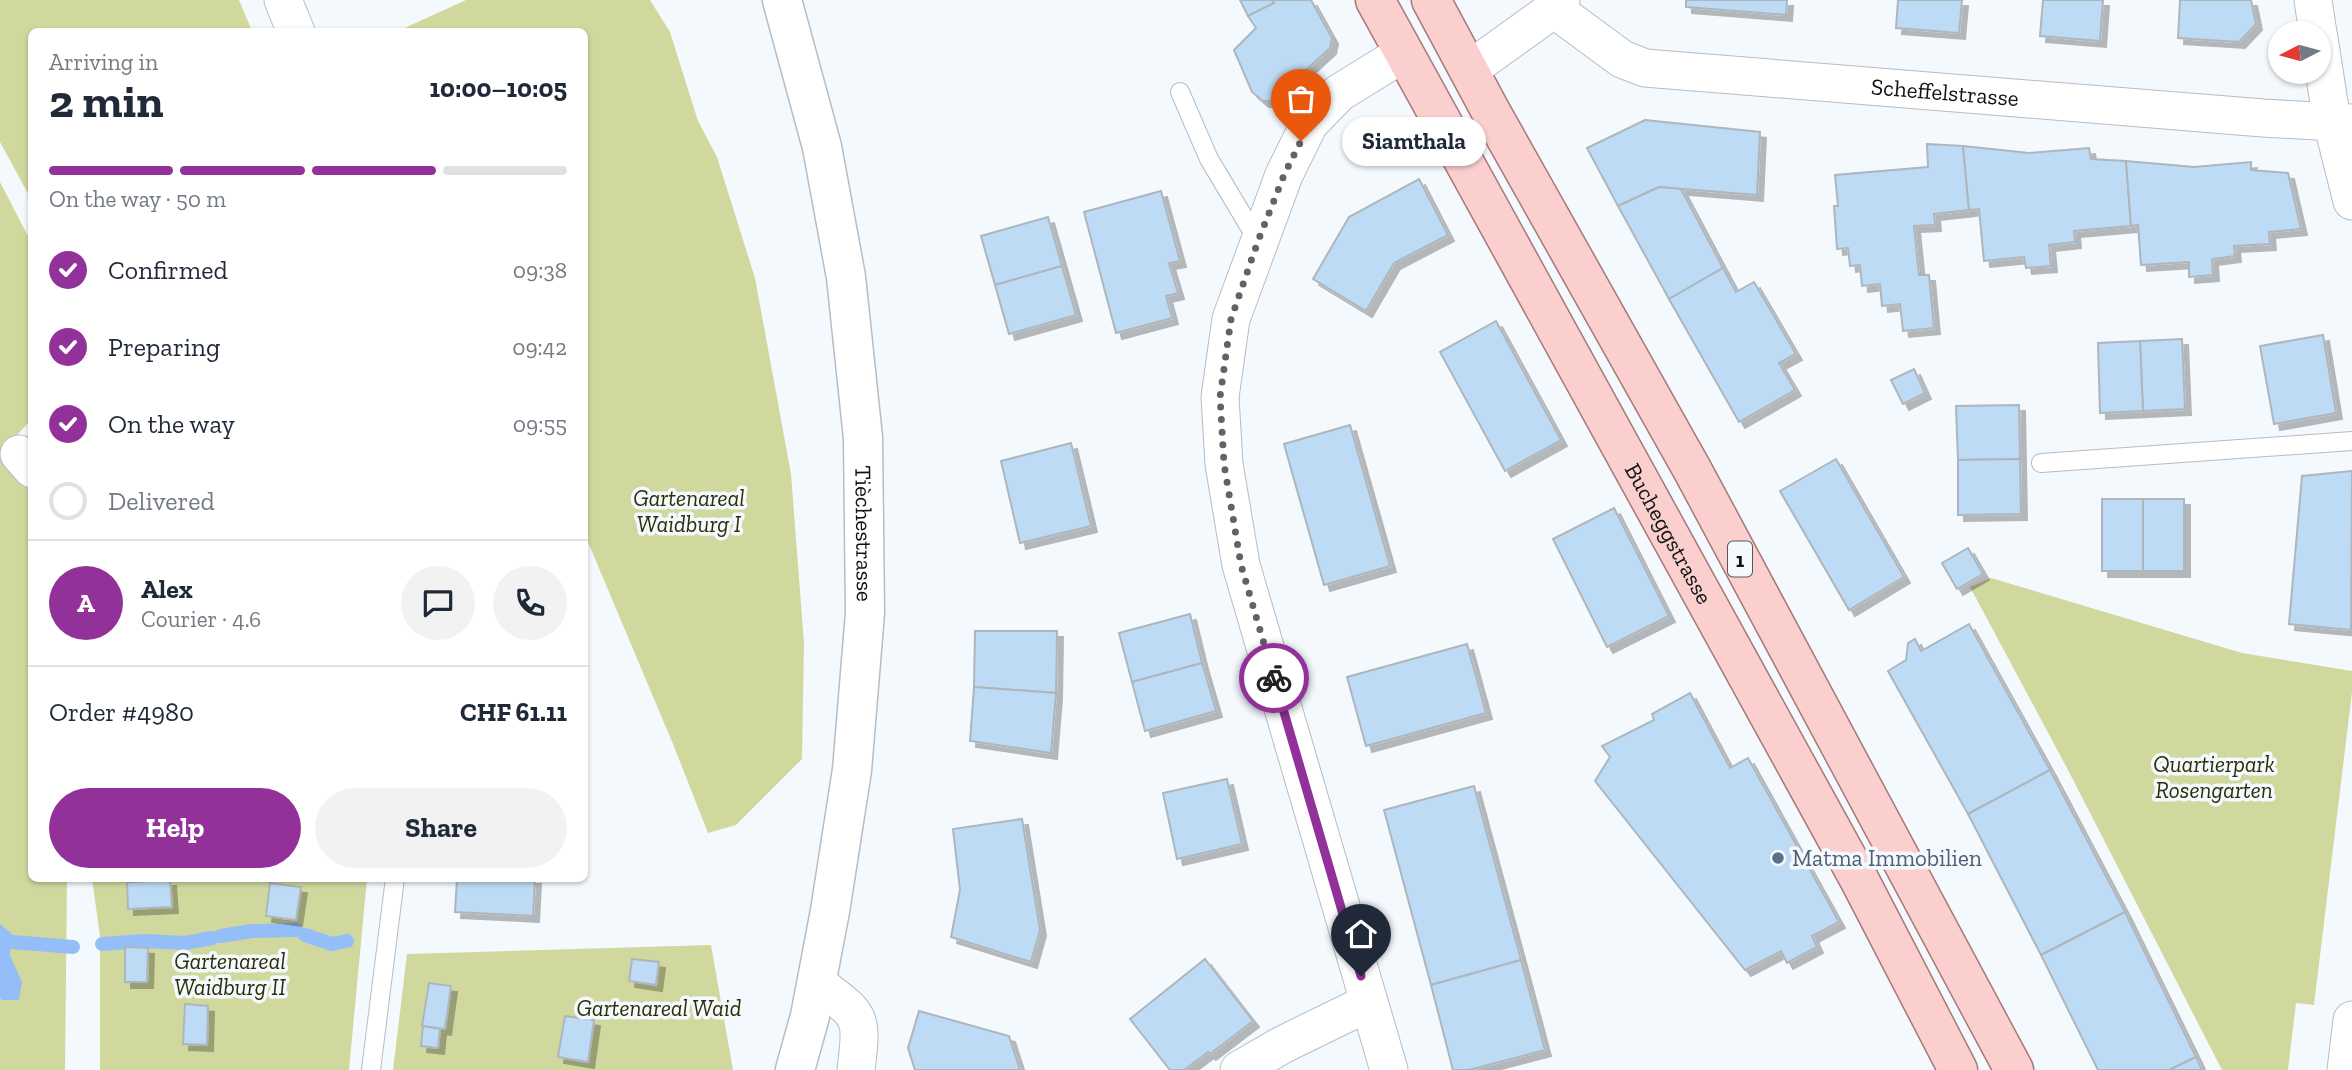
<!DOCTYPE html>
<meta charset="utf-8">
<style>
:root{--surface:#fff;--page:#f2f2f3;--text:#1f2937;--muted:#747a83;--line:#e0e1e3;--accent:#923199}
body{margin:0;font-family:"Zilla Slab",serif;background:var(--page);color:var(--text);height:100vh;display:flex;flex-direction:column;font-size:26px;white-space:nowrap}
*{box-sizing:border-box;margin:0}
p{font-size:23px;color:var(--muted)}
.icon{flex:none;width:38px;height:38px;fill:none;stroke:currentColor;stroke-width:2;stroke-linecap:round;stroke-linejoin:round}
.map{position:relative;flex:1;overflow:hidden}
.sheet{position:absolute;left:28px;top:28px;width:560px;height:854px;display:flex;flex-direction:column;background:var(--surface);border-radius:10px;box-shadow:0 2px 5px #0004}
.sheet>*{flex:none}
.needle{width:46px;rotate:264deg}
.controls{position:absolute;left:2268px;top:21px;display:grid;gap:14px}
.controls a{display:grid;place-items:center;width:63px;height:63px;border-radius:50%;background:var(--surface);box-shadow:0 2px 5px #0004;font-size:35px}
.pin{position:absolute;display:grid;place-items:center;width:60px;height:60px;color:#fff;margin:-72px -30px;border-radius:50% 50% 50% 0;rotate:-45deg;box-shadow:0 0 7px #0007}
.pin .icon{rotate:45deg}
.courier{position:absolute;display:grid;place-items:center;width:70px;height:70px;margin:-35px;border:5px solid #923199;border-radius:50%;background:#fff;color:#222;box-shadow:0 2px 9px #0007}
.bubble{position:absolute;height:49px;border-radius:24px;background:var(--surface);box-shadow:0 2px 5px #0004;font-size:23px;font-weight:700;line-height:49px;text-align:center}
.summary em{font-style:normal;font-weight:700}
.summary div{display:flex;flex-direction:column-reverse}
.summary{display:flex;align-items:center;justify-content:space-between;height:119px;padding:0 21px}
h1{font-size:46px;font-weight:700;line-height:52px}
.bar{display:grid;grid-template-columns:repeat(4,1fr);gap:10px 7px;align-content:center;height:84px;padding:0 21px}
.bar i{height:9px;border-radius:5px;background:var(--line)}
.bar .on{background:var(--accent)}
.bar p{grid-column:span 4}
.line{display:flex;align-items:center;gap:18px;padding:0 21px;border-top:2px solid var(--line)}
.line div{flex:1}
.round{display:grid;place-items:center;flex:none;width:74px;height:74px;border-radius:37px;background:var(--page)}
ol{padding:0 21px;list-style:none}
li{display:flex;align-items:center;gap:21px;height:77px}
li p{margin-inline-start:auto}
li .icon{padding:7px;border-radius:50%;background:var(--accent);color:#fff;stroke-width:4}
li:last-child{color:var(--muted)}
li i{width:38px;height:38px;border:4px solid var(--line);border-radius:50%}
.action{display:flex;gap:14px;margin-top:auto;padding:14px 21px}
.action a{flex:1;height:80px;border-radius:42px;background:var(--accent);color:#fff;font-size:28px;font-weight:700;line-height:80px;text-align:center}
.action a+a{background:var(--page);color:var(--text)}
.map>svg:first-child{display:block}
.green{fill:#d1d89e}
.water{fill:#93bef7}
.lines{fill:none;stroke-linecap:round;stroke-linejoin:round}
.stream{stroke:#93bef7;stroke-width:14}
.building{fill:#bedbf5;stroke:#aeb6bd;stroke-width:2;filter:url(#shadow)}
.lane-casing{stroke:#b5bdc5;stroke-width:20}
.street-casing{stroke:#b5bdc5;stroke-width:39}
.secondary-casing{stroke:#b5bdc5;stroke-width:41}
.primary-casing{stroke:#a67877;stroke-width:41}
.lane{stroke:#fff;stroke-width:18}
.street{stroke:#fff;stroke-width:37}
.secondary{stroke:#fff;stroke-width:38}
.primary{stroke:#facfcd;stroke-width:38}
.done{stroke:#606467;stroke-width:7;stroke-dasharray:0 12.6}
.route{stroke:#923199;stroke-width:9}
.service-dot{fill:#5c6f8a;stroke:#f4f9fe;stroke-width:2.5}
.labels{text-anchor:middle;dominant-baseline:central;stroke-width:7;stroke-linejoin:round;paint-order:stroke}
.shield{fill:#f4f9fe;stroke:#54585c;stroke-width:2}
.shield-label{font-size:21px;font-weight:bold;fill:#101316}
.street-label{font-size:23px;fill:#101316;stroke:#f4f9fe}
.park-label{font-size:23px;font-style:italic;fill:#2c2f06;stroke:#f4f9fe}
.service-label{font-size:23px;fill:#4e5e75;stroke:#f4f9fe;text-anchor:start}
</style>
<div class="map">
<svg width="2352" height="1070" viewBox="0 0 2352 1070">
<defs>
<filter id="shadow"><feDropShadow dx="6" dy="6" stdDeviation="0" flood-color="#0004"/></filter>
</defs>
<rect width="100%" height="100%" fill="#f4f9fe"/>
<g class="green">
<polygon points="0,0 239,0 252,31 32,32 31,199 0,142"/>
<polygon points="466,0 650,0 670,32 698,121 717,157 755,278 791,474 804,643 802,759 736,825 708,833 673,744 585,535 584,32 398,31"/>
<polygon points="0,182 32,244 31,420 0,453"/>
<polygon points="0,456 31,492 32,878 67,879 65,1070 0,1070"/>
<polygon points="1991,578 2242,653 2352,671 2352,692 2314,1005 2296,1003 2288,1070 2222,1070 2068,770 1970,587"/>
<polygon points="92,879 367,879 349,1070 100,1070 100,936"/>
<polygon points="711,945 733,1070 393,1070 407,954"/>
</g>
<polygon class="water" points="0,924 12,934 10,956 22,982 19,1000 2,1000 0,998"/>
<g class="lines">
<g class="stream">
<polyline points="305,935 332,944 347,941"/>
<polyline points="221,936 252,931 296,930"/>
<polyline points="13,942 73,947"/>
<polyline points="102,944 144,941 185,943 212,938"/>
</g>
</g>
<g class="building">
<polygon points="1240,0 1272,0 1274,3 1248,16"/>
<polygon points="1272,0 1311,0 1332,38 1330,48 1272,101 1263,101 1252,92 1234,50 1256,28 1248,16 1274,3"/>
<polygon points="1686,0 1787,0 1786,15 1686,7"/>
<polygon points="1898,0 1962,0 1959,33 1896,28"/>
<polygon points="2043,0 2103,0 2100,41 2040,36"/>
<polygon points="2180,0 2251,0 2256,24 2239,42 2178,38"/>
<polygon points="1645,120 1760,132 1757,195 1659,187 1618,206 1587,148"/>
<polygon points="1927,144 1963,146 1969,210 1934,214 1935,225 1914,226 1919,275 1929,275 1934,328 1903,331 1900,304 1882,306 1880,284 1862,286 1860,265 1850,266 1848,248 1837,249 1834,206 1838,206 1835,175 1928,167"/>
<polygon points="1963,146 2029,153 2089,148 2091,159 2126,161 2131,226 2074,231 2075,242 2049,245 2051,266 2026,268 2024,257 1984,261 1979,209 1969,210"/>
<polygon points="2126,161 2194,167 2251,162 2251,170 2288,173 2301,229 2269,232 2270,244 2234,246 2235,256 2212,259 2213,275 2189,277 2189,262 2141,265 2138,225 2131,226"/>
<polygon points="1419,179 1448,235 1394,263 1366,311 1313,279 1349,217"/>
<polygon points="1659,187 1681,189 1723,268 1669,299 1618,206"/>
<polygon points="1161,191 1180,261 1169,263 1178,293 1166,296 1172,318 1116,333 1084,212"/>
<polygon points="1048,217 1062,266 995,285 981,236"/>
<polygon points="1062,266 1076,315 1009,334 995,285"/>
<polygon points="1723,268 1736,292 1754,282 1796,354 1779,363 1795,390 1739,422 1669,299"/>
<polygon points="1496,321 1561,440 1505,471 1440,352"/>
<polygon points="2323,335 2336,413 2274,424 2260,346"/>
<polygon points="2182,339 2185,409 2143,411 2140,341"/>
<polygon points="2140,341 2143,411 2100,413 2098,343"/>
<polygon points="1914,369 1925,393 1903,404 1891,380"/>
<polygon points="2019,405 2020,459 1958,460 1956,406"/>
<polygon points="1350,425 1390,566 1324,585 1284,444"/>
<polygon points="1071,443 1091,526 1020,543 1001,461"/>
<polygon points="1836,459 1904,577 1849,610 1780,491"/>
<polygon points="2020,459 2021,514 1958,515 1958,460"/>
<polygon points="2352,471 2351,630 2289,624 2302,476"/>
<rect x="2102" y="499" width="41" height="72"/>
<rect x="2143" y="499" width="41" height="72"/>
<polygon points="1614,508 1669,616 1607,647 1553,539"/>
<polygon points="1968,548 1983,574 1957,589 1942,563"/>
<polygon points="1190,614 1202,663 1132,682 1119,633"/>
<polygon points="1969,624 2050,770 1968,814 1888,671 1906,660 1908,643 1915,639 1921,651"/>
<polygon points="975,631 1057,631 1056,693 974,687"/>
<polygon points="1467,644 1486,713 1366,746 1347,677"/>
<polygon points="1202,663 1216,711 1145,731 1132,682"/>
<polygon points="974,687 1056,693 1051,753 970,741"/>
<polygon points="1690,693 1730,768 1748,758 1839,922 1812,936 1817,947 1787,963 1781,951 1745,970 1595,781 1610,757 1602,746 1654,720 1652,714"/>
<polygon points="2050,770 2125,912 2041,955 1968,814"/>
<polygon points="1227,779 1242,844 1177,859 1163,793"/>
<polygon points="1474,786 1521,960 1431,985 1384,810"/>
<polygon points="1022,819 1040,930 1031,962 951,937 960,890 953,829"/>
<polygon points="457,878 535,878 533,916 455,912"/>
<polygon points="170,880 172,907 128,909 127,882"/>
<polygon points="270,883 301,887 296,920 266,916"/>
<polygon points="2125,912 2196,1057 2169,1070 2098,1070 2041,955"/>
<polygon points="125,947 148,948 147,982 125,982"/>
<polygon points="632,959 659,962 656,985 629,981"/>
<polygon points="1205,959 1253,1021 1210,1054 1208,1052 1184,1070 1170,1070 1130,1019"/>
<polygon points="1521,960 1545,1050 1469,1070 1453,1070 1431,985"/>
<polygon points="429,983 451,986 445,1029 422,1026"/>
<polygon points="185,1004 208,1006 207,1045 183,1044"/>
<polygon points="919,1011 1009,1036 1020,1070 915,1070 908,1048"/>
<polygon points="565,1016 594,1020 588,1062 558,1057"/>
<polygon points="423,1026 440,1029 438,1048 421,1046"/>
<polygon points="2196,1057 2202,1070 2169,1070"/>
</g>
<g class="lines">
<defs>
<g id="lane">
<polyline points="1180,92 1209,159 1258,241"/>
<polyline points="2041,463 2352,441"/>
<polyline points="371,1070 395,878"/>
</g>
<g id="street">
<polyline points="283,0 296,32"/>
<polyline points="2313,0 2318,33"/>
<path id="s1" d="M1554,9L1622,59L1645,68L2263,118L2352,123"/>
<polyline points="2319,38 2332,122 2352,201"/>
<polyline points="1469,70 1554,9 1561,0"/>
<polyline points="19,454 32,469"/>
<path d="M817,983C861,1017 863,1013 856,1070"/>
<polyline points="1239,1070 1282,1045 1368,1003"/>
<polyline points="1389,1070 1241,565 1224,464 1220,397 1231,319 1284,175 1309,124 1339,93 1404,53"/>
<polyline points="2346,1070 2352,1020"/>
</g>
<g id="secondary">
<path id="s2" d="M782,0L822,147L846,277L863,438L865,613L852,770L830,911L810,1016L795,1070"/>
</g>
<g id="primary">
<path id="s3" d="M1375,0L1859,879L1958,1070"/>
<polyline points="1431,0 1490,110 1693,471 2014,1070"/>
</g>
</defs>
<use href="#lane" class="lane-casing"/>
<use href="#street" class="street-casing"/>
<use href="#secondary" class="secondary-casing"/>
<use href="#primary" class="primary-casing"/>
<use href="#lane" class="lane"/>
<use href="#street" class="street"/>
<use href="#secondary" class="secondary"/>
<use href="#primary" class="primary"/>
</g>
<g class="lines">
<polyline class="done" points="1274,678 1241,565 1224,464 1220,397 1231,319 1258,241 1284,175 1301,141"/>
<polyline class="route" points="1274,678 1361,976"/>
</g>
<circle class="service-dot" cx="1778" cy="858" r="7"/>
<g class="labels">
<rect class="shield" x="1728" y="541.5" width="24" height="35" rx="5"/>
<g class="shield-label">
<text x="1740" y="559">1</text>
</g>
<g class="street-label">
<text stroke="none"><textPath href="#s1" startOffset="410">Scheffelstrasse</textPath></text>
<text stroke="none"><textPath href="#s2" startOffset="542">Tièchestrasse</textPath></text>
<text stroke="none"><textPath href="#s3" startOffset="609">Bucheggstrasse</textPath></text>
</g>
<g class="park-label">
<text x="689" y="498">Gartenareal<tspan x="689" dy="26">Waidburg I</tspan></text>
<text x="2214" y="764">Quartierpark<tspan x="2214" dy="26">Rosengarten</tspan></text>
<text x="230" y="961">Gartenareal<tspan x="230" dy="26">Waidburg II</tspan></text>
<text x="659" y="1008">Gartenareal Waid</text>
</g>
<g class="service-label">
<text x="1792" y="858">Matma Immobilien</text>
</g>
</g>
</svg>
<div class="controls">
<a><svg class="needle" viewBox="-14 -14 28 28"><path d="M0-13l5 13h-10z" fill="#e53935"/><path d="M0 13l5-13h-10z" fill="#747a83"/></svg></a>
</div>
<div class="pin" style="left:1301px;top:141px;background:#ea580c"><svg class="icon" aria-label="bag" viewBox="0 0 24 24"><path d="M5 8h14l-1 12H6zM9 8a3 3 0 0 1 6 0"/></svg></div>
<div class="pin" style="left:1361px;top:976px;background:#1f2937"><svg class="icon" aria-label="home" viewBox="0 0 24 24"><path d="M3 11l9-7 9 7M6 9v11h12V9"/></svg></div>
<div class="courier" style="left:1274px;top:678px"><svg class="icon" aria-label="bike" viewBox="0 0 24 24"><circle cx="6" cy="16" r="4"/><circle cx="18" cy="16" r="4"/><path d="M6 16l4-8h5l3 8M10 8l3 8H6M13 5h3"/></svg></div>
<div class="bubble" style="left:1342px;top:117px;width:144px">Siamthala</div>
<section class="sheet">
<div class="summary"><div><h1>2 min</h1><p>Arriving in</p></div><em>10:00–10:05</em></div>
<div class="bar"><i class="on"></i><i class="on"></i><i class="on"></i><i></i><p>On the way · 50 m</p></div>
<ol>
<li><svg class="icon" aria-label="check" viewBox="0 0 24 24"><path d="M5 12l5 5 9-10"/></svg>Confirmed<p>09:38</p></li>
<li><svg class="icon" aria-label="check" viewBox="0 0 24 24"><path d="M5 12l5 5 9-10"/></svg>Preparing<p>09:42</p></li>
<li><svg class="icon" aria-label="check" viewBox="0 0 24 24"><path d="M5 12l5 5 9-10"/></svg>On the way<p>09:55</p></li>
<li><i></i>Delivered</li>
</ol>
<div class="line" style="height:126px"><b class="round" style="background:var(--accent);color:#fff">A</b><div><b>Alex</b><p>Courier · 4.6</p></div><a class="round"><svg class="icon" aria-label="chat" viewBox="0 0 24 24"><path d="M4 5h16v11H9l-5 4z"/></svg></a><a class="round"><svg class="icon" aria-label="phone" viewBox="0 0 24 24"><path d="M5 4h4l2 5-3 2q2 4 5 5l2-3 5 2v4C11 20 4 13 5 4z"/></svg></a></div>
<div class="line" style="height:91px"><div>Order #4980</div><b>CHF 61.11</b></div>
<div class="action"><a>Help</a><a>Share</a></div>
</section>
</div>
